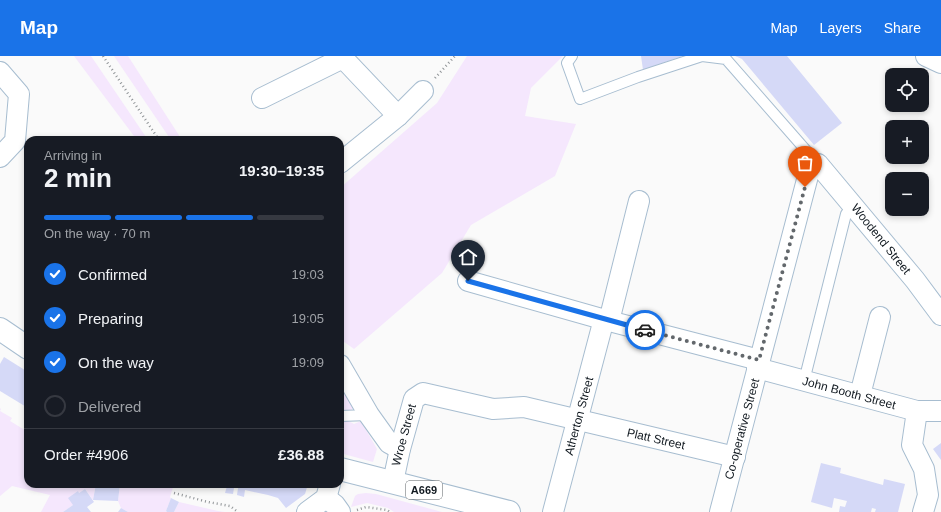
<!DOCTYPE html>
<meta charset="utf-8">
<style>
:root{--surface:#171b24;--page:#20242c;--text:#f1f3f6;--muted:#9ea1a6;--line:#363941;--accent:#1a73e8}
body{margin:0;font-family:Arial,sans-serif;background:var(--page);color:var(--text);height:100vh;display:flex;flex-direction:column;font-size:15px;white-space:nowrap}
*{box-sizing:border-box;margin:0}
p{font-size:13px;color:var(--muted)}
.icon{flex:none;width:22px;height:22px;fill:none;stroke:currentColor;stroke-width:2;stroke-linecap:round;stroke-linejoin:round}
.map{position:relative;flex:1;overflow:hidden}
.panel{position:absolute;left:24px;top:80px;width:320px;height:352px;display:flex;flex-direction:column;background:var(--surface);border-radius:12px;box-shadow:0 2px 6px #0003}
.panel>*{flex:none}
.tools{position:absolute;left:885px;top:12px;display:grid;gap:8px}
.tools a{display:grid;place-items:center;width:44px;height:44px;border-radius:8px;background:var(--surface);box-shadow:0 2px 6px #0003;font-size:20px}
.pin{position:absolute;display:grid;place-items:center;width:34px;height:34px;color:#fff;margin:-41px -17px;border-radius:50% 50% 50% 0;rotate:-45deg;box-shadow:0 0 4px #0007}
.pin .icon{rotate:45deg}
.courier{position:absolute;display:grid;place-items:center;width:40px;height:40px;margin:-20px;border:3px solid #1a73e8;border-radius:50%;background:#fff;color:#222;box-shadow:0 1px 5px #0007}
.summary em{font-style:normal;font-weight:700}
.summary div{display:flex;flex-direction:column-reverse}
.summary{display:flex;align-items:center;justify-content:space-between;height:68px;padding:0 20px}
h1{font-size:26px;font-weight:700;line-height:30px}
.bar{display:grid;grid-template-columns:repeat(4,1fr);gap:6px 4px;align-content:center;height:48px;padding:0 20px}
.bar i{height:5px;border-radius:3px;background:var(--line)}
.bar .current{background:var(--accent)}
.bar p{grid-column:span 4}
.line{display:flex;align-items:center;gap:10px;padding:0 20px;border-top:1px solid var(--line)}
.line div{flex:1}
ol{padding:0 20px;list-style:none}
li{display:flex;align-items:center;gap:12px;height:44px}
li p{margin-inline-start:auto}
li .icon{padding:4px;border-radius:50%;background:var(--accent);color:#fff;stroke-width:4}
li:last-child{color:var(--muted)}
li i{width:22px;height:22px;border:2px solid var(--line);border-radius:50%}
header{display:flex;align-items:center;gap:24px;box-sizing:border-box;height:56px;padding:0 20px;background:var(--accent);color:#fff}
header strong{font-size:19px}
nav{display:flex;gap:22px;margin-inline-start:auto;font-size:14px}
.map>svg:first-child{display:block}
.green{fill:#f5e7fd}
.building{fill:#d5d9f7}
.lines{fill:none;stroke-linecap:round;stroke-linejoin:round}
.lane-casing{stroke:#a7bdd0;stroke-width:12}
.street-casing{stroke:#a7bdd0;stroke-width:22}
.primary-casing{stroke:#a7bdd0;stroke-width:24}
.path{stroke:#8f9396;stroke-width:2.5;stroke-dasharray:1 3;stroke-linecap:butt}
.lane{stroke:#fff;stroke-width:10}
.street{stroke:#fff;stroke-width:20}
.primary{stroke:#fff;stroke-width:22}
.done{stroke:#63686c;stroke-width:4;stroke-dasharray:0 7.2}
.route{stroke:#1a73e8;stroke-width:5}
.labels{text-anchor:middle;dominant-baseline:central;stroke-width:3;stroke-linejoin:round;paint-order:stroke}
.shield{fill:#fff;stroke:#585e63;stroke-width:1}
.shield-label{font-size:11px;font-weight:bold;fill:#111920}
.street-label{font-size:12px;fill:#111920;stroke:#fff}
</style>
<header>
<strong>Map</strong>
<nav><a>Map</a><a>Layers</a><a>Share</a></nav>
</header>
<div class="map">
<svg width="941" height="456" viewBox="0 0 941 456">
<rect width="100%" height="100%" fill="#fafafa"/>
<g class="green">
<polygon points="74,0 91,0 148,84 137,84"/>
<polygon points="114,0 128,0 182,84 171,84"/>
<polygon points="467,0 563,0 531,32 525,60 576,68 555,120 471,169 442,217 354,293 340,283 340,132 437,47"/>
<polygon points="340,326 354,353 342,356 340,352"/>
<polygon points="0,352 1,353 0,355 12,362 10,365 28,376 28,428 106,428 106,430 96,428 93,444 85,433 79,437 78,436 73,449 63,456 41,456 50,439 12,430 0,440"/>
<path d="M341,361L354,368L361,365L377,393L373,406L340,397C340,385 342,373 341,361Z"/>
<polygon points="120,428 174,428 170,441 171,442 166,455 167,456 128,456 121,452 118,445"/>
<polygon points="366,437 376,438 442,456 394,456 388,452 367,447 351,451 355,440 358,438"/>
<polygon points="179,446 218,455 225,456 174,456"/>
</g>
<g class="building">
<polygon points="641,0 683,0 643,14"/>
<polygon points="735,0 787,0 842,67 814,89 742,3"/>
<polygon points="4,301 28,316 28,352 0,335 0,308"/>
<polygon points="941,387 941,404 933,393"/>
<polygon points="821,407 841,412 840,417 883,429 884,423 905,428 898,456 875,456 876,453 872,452 871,456 839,456 840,450 845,451 847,445 834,442 832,452 811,446"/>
<polygon points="96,428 106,430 106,428 120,428 118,445 93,444"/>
<polygon points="221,428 308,428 305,438 286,452 278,442 268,439 245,434 244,441 237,439 238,432 234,432 233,438 225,437 227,430"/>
<polygon points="85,433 94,446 87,451 91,456 63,456 73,449 68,442 78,435 79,437"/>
<polygon points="171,442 179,446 174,456 167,456 166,455"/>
<polygon points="121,452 128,456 118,456"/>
</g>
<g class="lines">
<defs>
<g id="lane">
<polyline points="572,0 567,7 580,43 638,21 702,0 726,3 818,108"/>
<polyline points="804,325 846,158 853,149"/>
<polyline points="340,360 369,359"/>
</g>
<g id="street">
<polyline points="342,0 343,2 398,60"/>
<polyline points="926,0 941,7"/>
<polyline points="0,16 19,38 15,85 0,101"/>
<polyline points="262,42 343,2"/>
<polyline points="340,107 398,60 423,35"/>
<polyline points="468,225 609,265 759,304"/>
<polyline points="609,265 639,145"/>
<polyline points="340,309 369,359 389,387 400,393"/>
<polyline points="757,312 917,355 941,355"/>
<polyline points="860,339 880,261"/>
<polyline points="917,355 912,389 924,413 928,439 923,456"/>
<polyline points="393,426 400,393 414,343 423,337 493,353 524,351 735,401"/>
<polyline points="326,442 335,449 340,456"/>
<polyline points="307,456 326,442 330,428"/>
<polyline points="553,456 604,263"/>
<polyline points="720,456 809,116 818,108 915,224 941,259"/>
</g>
<g id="primary">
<polyline points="0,273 28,292"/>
<polyline points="340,413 509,456"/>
</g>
</defs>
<use href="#lane" class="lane-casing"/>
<use href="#street" class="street-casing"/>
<use href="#primary" class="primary-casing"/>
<g class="path">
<polyline points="103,0 159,84"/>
<polyline points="435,22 455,0"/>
<polyline points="174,437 208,446 230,450 238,456"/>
<polyline points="357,454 366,451 387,454 390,456"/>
</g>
<use href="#lane" class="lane"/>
<use href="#street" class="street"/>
<use href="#primary" class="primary"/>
</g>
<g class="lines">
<polyline class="done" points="645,274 759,304 805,131"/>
<polyline class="route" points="468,225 645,274"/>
</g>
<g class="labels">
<rect class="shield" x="406" y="425" width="36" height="18" rx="3"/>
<g class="shield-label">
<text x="424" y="434">A669</text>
</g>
<g class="street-label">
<text transform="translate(881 183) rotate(51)">Woodend Street</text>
<text transform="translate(849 337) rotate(15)">John Booth Street</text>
<text transform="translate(579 360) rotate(-75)">Atherton Street</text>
<text transform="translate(742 373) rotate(-75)">Co-operative Street</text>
<text transform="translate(404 379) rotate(-75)">Wroe Street</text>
<text transform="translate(656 383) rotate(13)">Platt Street</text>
</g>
</g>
</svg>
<div class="tools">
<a><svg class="icon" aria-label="locate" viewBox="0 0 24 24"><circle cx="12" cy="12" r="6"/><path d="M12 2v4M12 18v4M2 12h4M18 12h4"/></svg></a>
<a>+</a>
<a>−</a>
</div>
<div class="pin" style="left:805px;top:131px;background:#ea580c"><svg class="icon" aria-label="bag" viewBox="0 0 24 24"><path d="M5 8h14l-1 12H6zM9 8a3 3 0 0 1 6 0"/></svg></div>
<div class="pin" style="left:468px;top:225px;background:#1f2937"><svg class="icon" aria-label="home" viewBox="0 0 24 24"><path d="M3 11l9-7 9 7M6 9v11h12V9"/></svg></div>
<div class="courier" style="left:645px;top:274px"><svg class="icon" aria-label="car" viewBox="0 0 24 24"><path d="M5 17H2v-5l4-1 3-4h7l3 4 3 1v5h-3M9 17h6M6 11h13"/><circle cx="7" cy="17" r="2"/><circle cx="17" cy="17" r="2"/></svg></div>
<section class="panel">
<div class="summary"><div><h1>2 min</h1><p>Arriving in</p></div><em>19:30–19:35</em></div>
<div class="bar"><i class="current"></i><i class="current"></i><i class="current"></i><i></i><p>On the way · 70 m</p></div>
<ol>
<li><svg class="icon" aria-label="check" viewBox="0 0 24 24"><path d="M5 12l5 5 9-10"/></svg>Confirmed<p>19:03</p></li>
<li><svg class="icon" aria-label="check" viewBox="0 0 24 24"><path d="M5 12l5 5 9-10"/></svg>Preparing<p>19:05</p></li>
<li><svg class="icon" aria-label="check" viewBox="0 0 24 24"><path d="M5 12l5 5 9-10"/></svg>On the way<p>19:09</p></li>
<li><i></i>Delivered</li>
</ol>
<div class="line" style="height:52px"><div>Order #4906</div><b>£36.88</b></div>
</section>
</div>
